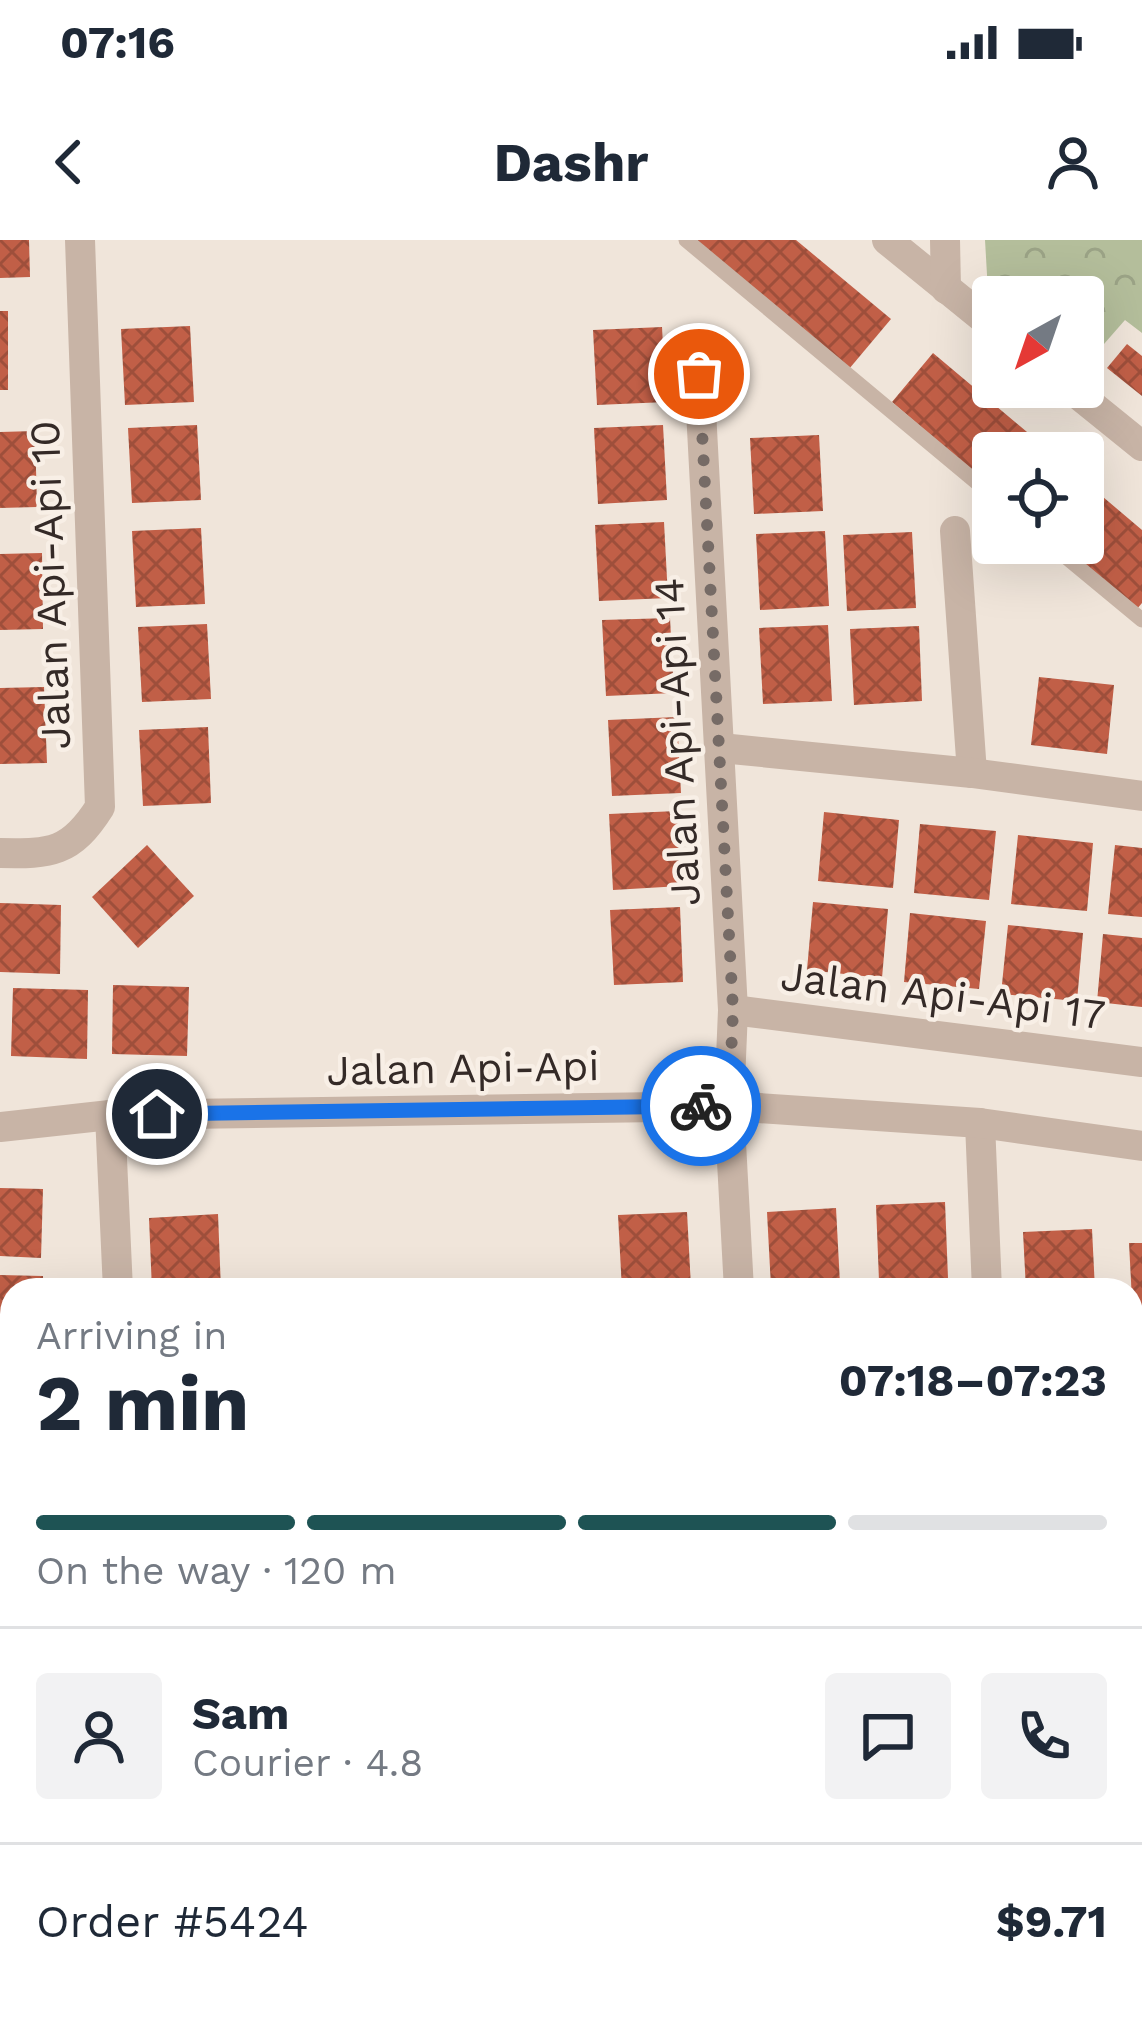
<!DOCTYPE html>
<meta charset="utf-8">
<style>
:root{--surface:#fff;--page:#f2f2f3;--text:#1f2937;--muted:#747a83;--line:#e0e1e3;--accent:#1e5354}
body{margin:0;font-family:"Work Sans",sans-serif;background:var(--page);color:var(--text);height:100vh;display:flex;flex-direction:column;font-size:45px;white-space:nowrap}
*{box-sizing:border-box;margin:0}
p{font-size:39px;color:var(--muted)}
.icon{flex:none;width:66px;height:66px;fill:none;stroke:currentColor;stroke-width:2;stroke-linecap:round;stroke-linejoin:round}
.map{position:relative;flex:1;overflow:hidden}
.drawer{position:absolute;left:0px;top:1038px;width:1143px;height:744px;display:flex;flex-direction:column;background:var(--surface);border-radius:36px 36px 0 0;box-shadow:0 12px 48px #0002}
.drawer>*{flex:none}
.needle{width:78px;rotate:220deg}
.tools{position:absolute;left:972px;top:36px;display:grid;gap:24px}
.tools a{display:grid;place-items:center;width:132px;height:132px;border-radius:12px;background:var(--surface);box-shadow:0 12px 48px #0002;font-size:60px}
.pin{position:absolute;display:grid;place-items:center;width:102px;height:102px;color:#fff;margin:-51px;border:6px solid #fff;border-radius:50%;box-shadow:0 3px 12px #0007}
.courier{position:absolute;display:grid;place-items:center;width:120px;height:120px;margin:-60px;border:9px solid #1a73e8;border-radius:50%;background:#fff;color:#222;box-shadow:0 3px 15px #0007}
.overview em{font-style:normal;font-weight:700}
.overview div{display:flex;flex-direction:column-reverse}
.overview{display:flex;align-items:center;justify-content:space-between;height:204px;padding:0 36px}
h1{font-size:78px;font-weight:700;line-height:90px}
.bar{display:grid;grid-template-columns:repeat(4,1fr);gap:18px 12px;align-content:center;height:144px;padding:0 36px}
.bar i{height:15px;border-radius:9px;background:var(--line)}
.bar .on{background:var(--accent)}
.bar p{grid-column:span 4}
.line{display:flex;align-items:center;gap:30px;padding:0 36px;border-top:3px solid var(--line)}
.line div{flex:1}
.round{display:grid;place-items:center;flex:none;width:126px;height:126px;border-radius:12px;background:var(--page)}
.status{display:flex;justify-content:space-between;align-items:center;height:84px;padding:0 60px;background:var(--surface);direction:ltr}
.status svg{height:33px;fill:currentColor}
header{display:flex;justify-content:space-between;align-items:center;height:156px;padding:0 36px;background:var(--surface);font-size:54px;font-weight:700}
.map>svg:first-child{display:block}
.park{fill:url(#park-crowns)}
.building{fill:url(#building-cross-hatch)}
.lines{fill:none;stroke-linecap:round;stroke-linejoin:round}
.service{stroke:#c8b4a6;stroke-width:15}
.minor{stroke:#c8b4a6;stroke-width:30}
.tertiary{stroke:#c8b4a6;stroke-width:30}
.done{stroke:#766b66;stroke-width:12;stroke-dasharray:0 21.6}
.route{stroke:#1a73e8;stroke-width:15}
.labels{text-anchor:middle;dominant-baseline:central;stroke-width:9;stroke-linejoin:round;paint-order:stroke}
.street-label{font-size:42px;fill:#342a27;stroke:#f8efe6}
</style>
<div class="status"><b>07:16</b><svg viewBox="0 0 49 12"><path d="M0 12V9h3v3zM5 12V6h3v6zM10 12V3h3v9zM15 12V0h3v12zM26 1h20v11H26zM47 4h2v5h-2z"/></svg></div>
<header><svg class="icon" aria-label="back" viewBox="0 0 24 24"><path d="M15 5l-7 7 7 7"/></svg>Dashr<svg class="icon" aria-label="person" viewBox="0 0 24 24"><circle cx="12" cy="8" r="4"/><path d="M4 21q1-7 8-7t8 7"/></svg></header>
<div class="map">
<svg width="1142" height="1782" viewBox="0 0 1142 1782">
<defs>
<pattern id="park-crowns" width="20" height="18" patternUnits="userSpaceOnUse" patternTransform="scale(3)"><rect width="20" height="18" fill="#b4be9b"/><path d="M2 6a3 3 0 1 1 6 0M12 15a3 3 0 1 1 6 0" fill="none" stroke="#9ba386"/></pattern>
<pattern id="building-cross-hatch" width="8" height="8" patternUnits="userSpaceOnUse" patternTransform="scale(3)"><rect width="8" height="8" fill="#c15f47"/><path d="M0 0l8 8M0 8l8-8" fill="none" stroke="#9e4f3b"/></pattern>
</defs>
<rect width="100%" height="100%" fill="#f0e5da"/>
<polygon class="park" points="985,0 1142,0 1142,93 1125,80 1083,128 1083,57 993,57 988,52"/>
<g class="building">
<polygon points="0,0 29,0 30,37 0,38"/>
<polygon points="694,0 796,0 891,79 849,129"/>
<rect x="0" y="71" width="8" height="79"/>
<polygon points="190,86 194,162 125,165 121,89"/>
<polygon points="662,87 666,162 597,165 593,90"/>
<polygon points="1127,104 1142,116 1142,156 1107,128"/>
<polygon points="933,113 1052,213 993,213 993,249 892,162"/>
<polygon points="197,185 201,260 132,263 128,188"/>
<polygon points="663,185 667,260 598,264 594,188"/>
<polygon points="35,191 37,267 0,268 0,192"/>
<polygon points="819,195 823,271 754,274 750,198"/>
<polygon points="1083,240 1142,290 1142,363 1136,370 1057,303 1083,303"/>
<polygon points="664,282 668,358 599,361 595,285"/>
<polygon points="201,288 205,364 136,367 132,291"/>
<polygon points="825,291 829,366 760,370 756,294"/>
<polygon points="912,292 916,368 847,371 843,295"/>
<polygon points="42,313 43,389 0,390 0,314"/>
<polygon points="670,378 674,453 606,456 602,380"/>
<polygon points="207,384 211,459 142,462 138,387"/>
<polygon points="828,385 832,461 763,464 759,388"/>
<polygon points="919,386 922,461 854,465 850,389"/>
<polygon points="1039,437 1114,445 1107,514 1031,505"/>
<polygon points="44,447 47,523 0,524 0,448"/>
<polygon points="677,477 681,553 612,556 608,480"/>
<polygon points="208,487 211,563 143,566 139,490"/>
<polygon points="677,571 681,646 613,650 609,574"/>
<polygon points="824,572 899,580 893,648 818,641"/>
<polygon points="920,584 996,591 989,660 914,653"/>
<polygon points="1018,595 1093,603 1087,671 1011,664"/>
<polygon points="147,605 194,656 138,708 92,657"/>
<polygon points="1115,605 1142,608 1142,677 1108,674"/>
<polygon points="813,662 888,669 882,738 807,730"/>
<polygon points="0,663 61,665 60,734 0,732"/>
<polygon points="680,667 683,742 614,745 610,670"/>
<polygon points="910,673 986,681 979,749 904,742"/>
<polygon points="1008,685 1083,693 1077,761 1001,754"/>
<polygon points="1103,694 1142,698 1142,767 1097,762"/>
<polygon points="113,745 189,747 187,816 112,814"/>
<polygon points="13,748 88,750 87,819 11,816"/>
<polygon points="0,948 43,949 41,1018 0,1016"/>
<polygon points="945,962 948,1038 879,1041 876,965"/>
<polygon points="836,968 840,1044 771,1047 767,972"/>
<polygon points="687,972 691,1047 622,1050 618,975"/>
<polygon points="218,974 221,1050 152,1050 149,978"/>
<polygon points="1092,989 1095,1050 1026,1050 1023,992"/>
<polygon points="1129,1003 1142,1003 1142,1079 1133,1079"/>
<polygon points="0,1035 43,1036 43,1050 12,1050 12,1104 0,1104"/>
<polygon points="1133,1104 1142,1104 1142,1179 1137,1179"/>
<polygon points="12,1198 12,1267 0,1268 0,1199"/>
<polygon points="1131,1199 1142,1199 1142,1275 1135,1275"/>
<polygon points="12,1294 12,1364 0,1366 0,1296"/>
<polygon points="12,1450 12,1520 0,1523 0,1452"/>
<polygon points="12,1542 12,1613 0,1615 0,1545"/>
<polygon points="8,1710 12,1724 12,1770 25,1770 27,1776 0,1782 0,1712"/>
<polygon points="645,1770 714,1770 715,1782 646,1782"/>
</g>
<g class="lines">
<g class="service">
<polyline points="686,0 993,256"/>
<polyline points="1049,303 1142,380"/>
</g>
<g class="minor">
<polyline points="887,0 993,86"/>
<polyline points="945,0 946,49"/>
<polyline points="699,133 733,770 729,866 739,1050"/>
<polyline points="1069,147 1142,206"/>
<polyline points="955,291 972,533"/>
<polyline points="721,508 972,533 1142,556"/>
<path d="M0,613C51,614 71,613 100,567L80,0"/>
<polyline points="733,770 1142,822"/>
<polyline points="110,875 118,1050"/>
<polyline points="980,883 987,1050"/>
<polyline points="0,1153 12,1151"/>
<polyline points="0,1411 12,1409"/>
<polyline points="1131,1570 1142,1564"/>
<polyline points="0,1672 12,1669"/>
<polyline points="147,1770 148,1782"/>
<polyline points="772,1770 773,1782"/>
<polyline points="1014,1770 1014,1782"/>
</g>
<polyline class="tertiary" points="0,887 110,875 729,866 980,883 1142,906"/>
</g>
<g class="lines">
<polyline class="done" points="699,134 733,770 729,866 701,866"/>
<polyline class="route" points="157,874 701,866"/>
</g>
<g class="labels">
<g class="street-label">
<text transform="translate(50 345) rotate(-92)">Jalan Api-Api 10</text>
<text transform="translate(677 502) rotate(-93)">Jalan Api-Api 14</text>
<text transform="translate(943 755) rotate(7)">Jalan Api-Api 17</text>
<text transform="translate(463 828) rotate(-1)">Jalan Api-Api</text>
</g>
</g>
</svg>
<div class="tools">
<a><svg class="needle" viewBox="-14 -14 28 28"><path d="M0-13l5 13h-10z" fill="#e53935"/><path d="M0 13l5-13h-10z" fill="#747a83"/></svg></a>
<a><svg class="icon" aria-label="locate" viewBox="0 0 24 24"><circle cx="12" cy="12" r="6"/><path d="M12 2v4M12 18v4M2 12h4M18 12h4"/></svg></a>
</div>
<div class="pin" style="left:699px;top:134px;background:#ea580c"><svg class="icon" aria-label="bag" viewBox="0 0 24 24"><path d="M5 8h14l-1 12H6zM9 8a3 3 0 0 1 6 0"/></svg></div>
<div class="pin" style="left:157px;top:874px;background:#1f2937"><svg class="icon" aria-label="home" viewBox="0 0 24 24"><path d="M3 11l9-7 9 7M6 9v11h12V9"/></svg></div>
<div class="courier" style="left:701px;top:866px"><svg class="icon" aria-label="bike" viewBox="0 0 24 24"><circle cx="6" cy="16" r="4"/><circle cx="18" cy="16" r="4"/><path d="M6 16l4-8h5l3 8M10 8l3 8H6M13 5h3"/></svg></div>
<section class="drawer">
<div class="overview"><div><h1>2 min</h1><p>Arriving in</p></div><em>07:18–07:23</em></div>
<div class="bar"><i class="on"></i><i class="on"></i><i class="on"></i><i></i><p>On the way · 120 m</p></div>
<div class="line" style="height:216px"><a class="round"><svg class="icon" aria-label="person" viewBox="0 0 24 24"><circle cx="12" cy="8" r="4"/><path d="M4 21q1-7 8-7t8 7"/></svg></a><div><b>Sam</b><p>Courier · 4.8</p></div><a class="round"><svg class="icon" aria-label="chat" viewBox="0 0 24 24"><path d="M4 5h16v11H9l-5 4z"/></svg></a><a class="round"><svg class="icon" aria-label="phone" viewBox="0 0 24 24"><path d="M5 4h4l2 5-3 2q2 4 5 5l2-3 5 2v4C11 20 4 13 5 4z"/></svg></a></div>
<div class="line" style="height:156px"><div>Order #5424</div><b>$9.71</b></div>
</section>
</div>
